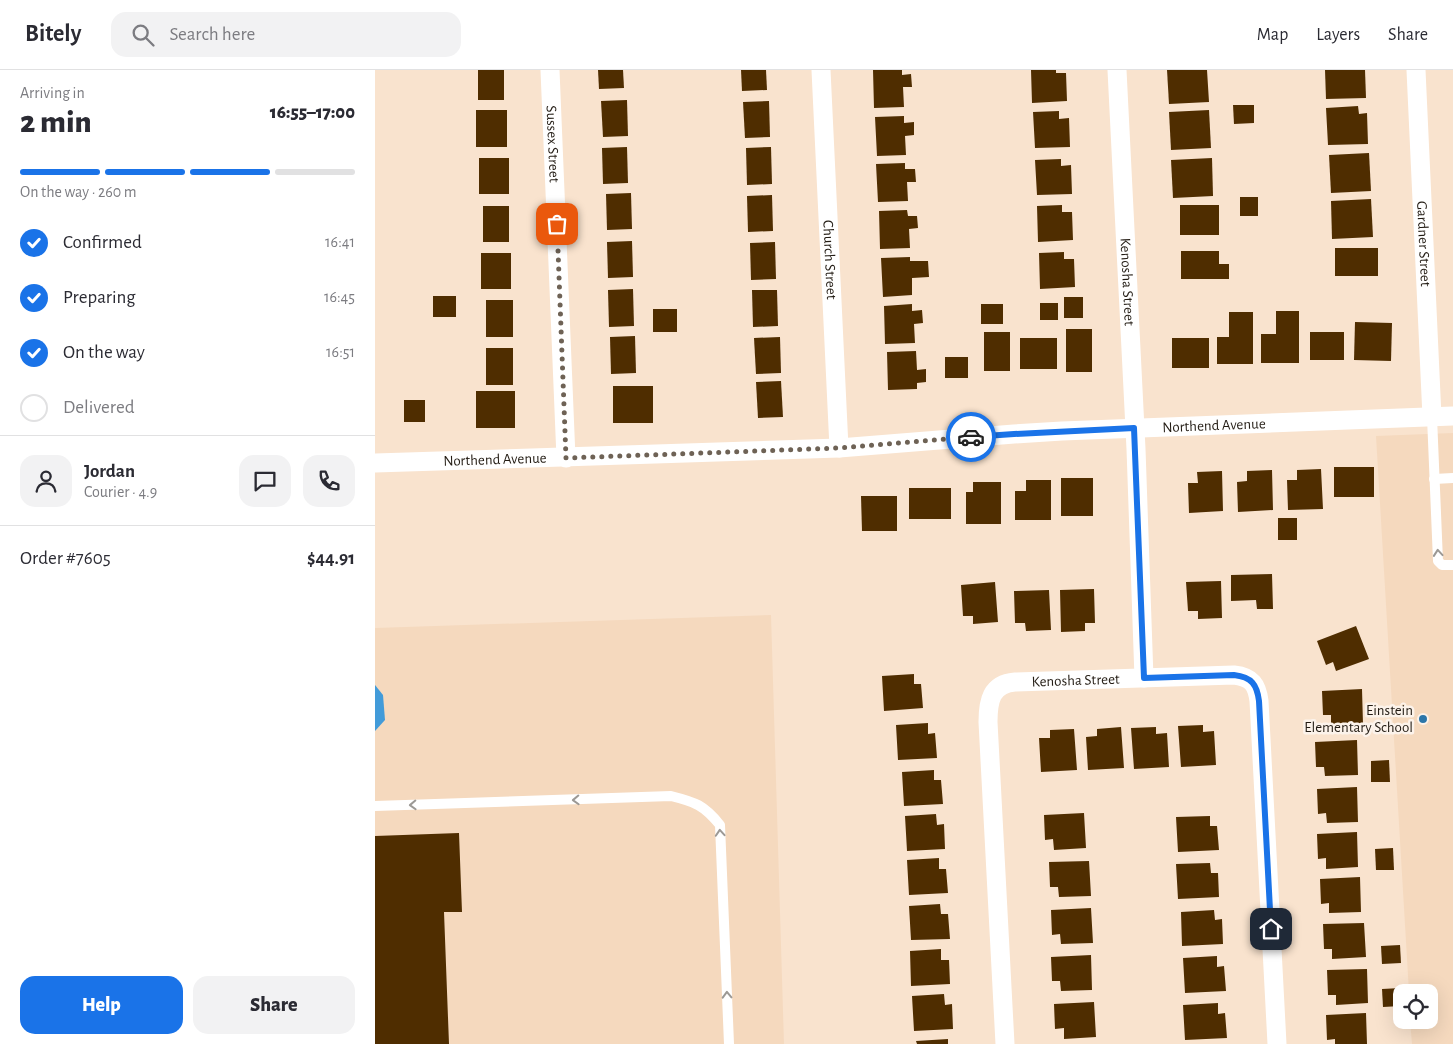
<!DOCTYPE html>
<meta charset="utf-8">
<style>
:root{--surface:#fff;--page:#f2f2f3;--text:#2b2b33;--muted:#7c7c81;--line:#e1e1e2;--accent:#1a73e8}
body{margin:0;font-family:"Alegreya Sans",sans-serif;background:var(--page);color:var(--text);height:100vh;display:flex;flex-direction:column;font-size:19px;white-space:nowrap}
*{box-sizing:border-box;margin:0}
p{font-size:16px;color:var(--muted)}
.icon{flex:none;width:28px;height:28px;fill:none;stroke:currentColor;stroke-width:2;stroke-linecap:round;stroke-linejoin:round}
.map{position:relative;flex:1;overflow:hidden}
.panel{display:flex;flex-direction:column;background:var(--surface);width:375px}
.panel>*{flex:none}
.buttons{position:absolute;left:1018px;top:914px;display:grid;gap:10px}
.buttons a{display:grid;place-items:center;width:45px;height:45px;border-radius:10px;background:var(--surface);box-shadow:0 5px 20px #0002;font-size:25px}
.pin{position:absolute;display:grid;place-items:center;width:42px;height:42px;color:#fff;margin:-21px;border-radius:10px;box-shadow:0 2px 8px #0006}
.courier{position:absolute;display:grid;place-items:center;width:50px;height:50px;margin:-25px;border:4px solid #1a73e8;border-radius:50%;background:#fff;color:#222;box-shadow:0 1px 6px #0007}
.headline em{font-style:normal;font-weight:800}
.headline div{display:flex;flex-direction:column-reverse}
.headline{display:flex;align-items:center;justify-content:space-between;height:85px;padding:0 20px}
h1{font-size:32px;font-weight:800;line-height:38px}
.bar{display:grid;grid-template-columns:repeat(4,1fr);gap:8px 5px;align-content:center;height:60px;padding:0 20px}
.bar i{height:6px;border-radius:4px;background:var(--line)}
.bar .selected{background:var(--accent)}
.bar p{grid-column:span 4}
.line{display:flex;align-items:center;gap:12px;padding:0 20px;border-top:1px solid var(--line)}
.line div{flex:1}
.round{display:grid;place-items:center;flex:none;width:52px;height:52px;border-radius:15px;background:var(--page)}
ol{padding:0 20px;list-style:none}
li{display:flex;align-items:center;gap:15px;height:55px}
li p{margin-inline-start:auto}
li .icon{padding:5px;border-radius:50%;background:var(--accent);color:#fff;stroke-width:4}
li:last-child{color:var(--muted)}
li i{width:28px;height:28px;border:2px solid var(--line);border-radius:50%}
.action{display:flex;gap:10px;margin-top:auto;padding:10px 20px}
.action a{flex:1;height:58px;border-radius:15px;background:var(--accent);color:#fff;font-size:20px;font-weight:800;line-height:58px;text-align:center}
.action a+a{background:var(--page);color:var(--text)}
header{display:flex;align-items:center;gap:30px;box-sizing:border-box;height:70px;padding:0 25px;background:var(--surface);border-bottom:1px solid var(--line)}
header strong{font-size:24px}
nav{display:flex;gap:28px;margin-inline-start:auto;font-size:18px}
.search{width:350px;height:45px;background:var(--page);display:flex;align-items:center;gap:12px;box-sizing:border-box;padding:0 18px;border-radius:15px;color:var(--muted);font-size:19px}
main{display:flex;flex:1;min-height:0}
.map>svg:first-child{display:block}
.built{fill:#f5d9be}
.water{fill:#429bd9}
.building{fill:#4f2d00}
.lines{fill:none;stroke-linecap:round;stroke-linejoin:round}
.lane{stroke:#fff;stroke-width:10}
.street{stroke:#fff;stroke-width:19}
.oneway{stroke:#9c9995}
.done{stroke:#6e6255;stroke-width:5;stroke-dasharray:0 9}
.route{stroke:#1a73e8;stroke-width:6}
.poi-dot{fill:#2c76a9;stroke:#fcf3eb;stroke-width:2}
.labels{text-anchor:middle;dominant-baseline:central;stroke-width:5;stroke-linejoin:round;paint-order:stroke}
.street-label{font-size:15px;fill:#231c14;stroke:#fcf3eb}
.poi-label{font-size:15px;fill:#231c14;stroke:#fcf3eb;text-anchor:end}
</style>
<header>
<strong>Bitely</strong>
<div class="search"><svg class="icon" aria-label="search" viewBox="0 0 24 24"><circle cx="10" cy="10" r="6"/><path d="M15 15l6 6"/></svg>Search here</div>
<nav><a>Map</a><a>Layers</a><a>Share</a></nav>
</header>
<main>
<section class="panel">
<div class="headline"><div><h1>2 min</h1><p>Arriving in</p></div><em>16:55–17:00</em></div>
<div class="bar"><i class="selected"></i><i class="selected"></i><i class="selected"></i><i></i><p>On the way · 260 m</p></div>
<ol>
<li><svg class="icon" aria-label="check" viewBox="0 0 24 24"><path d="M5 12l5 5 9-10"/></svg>Confirmed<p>16:41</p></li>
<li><svg class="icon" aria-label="check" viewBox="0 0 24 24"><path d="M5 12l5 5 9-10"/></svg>Preparing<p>16:45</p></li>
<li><svg class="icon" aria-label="check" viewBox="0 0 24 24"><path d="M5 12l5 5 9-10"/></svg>On the way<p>16:51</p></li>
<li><i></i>Delivered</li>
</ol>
<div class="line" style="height:90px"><a class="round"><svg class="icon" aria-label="person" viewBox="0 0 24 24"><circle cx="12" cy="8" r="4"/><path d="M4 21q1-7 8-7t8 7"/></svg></a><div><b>Jordan</b><p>Courier · 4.9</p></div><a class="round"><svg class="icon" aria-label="chat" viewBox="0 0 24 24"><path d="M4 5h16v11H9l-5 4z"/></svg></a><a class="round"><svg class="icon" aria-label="phone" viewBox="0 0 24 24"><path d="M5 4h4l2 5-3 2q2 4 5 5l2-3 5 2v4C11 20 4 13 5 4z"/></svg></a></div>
<div class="line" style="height:65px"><div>Order #7605</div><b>$44.91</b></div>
<div class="action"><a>Help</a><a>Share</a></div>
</section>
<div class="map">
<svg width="1078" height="974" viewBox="0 0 1078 974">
<rect width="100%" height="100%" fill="#f9e3ce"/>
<g class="built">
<polygon points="1078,363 1078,974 1037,974 1035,950 1054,950 1054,922 1034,922 1001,366"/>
<polygon points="396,545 409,974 0,974 0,558"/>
</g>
<polygon class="water" points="0,615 8,625 10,650 0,661"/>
<g class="building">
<rect x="103" y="0" width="26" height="30"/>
<polygon points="223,0 248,0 249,18 224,19"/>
<polygon points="366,0 391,0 392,20 367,21"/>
<polygon points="498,0 527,0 527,5 536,4 537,17 528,17 529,37 499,38"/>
<polygon points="656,0 681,0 681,3 691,3 692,31 657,33"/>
<polygon points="792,0 832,0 834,32 794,34"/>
<polygon points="950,0 990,0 991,28 951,29"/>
<polygon points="252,30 253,66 228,67 226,31"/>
<polygon points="394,31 395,67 370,68 368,32"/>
<polygon points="858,35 879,35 879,53 859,54"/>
<polygon points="983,36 984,44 992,43 993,74 953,75 951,38"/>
<rect x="101" y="40" width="31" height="37"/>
<polygon points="834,40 836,78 796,80 794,42"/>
<polygon points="684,41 684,49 694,48 695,77 660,78 658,42"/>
<polygon points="529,46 529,53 539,52 539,65 530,66 531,85 502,86 500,47"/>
<polygon points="252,77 253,113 228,114 227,78"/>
<polygon points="396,77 397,114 372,115 371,78"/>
<polygon points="994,83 996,121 956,123 954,85"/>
<rect x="104" y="88" width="30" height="36"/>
<polygon points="837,88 838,126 798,128 796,90"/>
<polygon points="686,89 686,96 696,95 697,124 662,125 660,90"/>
<polygon points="530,93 530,99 540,99 541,112 532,112 533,131 503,132 501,94"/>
<polygon points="256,123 257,159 232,160 231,124"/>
<polygon points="397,125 398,161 373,162 372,126"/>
<rect x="865" y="127" width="18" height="19"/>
<polygon points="996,129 998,167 957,169 956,131"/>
<polygon points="687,135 687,142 697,142 698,170 663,172 662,136"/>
<rect x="805" y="135" width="39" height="30"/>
<rect x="108" y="136" width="26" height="36"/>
<polygon points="532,140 533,146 542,146 543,158 534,159 535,178 505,179 504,141"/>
<polygon points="257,171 258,207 233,208 232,172"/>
<polygon points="400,172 401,209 376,210 375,173"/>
<rect x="960" y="178" width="43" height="28"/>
<polygon points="806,181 844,181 844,194 854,194 854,209 806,209"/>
<polygon points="689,182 689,189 699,189 700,217 665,219 664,183"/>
<rect x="106" y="183" width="30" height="36"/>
<polygon points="535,187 535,191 553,191 554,207 537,208 537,225 508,227 506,188"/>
<polygon points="258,219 259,256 234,257 233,220"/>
<polygon points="377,220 402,220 403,256 378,257"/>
<rect x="58" y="226" width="23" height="21"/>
<rect x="689" y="227" width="19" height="21"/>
<rect x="111" y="230" width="27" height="37"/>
<rect x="665" y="233" width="18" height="17"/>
<polygon points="537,234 537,241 547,240 548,253 539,254 540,273 510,274 509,236"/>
<rect x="606" y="234" width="22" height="20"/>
<rect x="278" y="239" width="24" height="23"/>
<polygon points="901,241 924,241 924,293 886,293 886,264 901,264"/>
<polygon points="854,242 878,242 878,294 842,294 842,267 854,267"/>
<polygon points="980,252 1017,253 1016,291 979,290"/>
<rect x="691" y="259" width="26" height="43"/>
<rect x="609" y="262" width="26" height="39"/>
<rect x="935" y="262" width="34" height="28"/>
<polygon points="260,266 261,303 236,304 235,267"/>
<polygon points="405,267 406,303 381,304 379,268"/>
<rect x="645" y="268" width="37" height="31"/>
<rect x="797" y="268" width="37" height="30"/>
<rect x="111" y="278" width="27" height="37"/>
<polygon points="541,281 542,300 551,299 551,312 542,313 542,319 513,320 512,282"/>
<rect x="570" y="287" width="23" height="21"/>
<polygon points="406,311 408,347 383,348 381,312"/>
<rect x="238" y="316" width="40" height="37"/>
<rect x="101" y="321" width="39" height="37"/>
<rect x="29" y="330" width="21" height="22"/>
<rect x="959" y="397" width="40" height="30"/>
<polygon points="946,399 948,439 913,440 912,410 922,410 922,400"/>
<polygon points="897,400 898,440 863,442 862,412 872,411 872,401"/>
<polygon points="847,401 848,441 814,443 813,413 823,413 822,402"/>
<rect x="686" y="408" width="32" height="38"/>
<polygon points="651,410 676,410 676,450 640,450 640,421 651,421"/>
<polygon points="598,412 626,412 626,454 591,454 591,422 598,422"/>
<rect x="534" y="418" width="42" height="31"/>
<polygon points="486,426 522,426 522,461 487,461"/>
<rect x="903" y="448" width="19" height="22"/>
<polygon points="897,504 898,539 882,539 881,530 856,531 856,505"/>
<polygon points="846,511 847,548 823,549 823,541 813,541 811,512"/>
<polygon points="620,512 623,552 598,554 598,546 588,546 586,515"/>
<polygon points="719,519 720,553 710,553 710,561 686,562 685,520"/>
<polygon points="674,520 676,560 651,561 650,553 640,553 639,521"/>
<polygon points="981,556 994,589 961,601 958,592 951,595 942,571"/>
<polygon points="539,604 539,614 546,614 548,638 509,641 507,606"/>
<polygon points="987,619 988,654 956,655 956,645 948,645 947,621"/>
<polygon points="553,653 553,664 560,663 562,688 523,690 521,655"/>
<polygon points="828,655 828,662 839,661 841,695 806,697 803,656"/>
<polygon points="746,657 749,698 713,700 711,667 722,666 722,659"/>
<polygon points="781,657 781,664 792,663 794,697 759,699 756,658"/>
<polygon points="699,659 702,700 666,702 664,668 675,668 675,660"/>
<polygon points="982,670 983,705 950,706 949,697 941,697 940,672"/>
<polygon points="1014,690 1015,712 996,712 996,691"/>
<polygon points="559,700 559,710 566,710 568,734 529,736 527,702"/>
<polygon points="982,717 983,752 952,753 951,743 943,744 942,719"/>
<polygon points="709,743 711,778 679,780 678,769 670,770 669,745"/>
<polygon points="561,744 562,755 569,754 570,779 532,781 530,746"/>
<polygon points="835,746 835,756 842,756 844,780 803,782 801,747"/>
<polygon points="982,762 983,797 951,799 951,788 943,789 942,764"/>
<polygon points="84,763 87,842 69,842 74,974 0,974 0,766"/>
<polygon points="1018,778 1019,800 1001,800 1000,779"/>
<polygon points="564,788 564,799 571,799 573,823 534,825 532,790"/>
<polygon points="714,791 716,826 684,827 683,817 675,817 674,792"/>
<polygon points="835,793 836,803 843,803 844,827 803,829 801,794"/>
<polygon points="985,807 986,842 954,843 954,833 946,834 945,809"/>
<polygon points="565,834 566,844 573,844 575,869 536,870 534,836"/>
<polygon points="716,838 718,873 686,874 685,864 677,865 676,840"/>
<polygon points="839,840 840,850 847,849 848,874 807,876 806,842"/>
<polygon points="989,853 991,887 957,889 957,879 949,879 948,854"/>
<polygon points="1025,875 1026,893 1007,894 1006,876"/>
<polygon points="566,879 566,890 574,890 575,914 536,916 535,881"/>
<polygon points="716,885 717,920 686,921 685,911 677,911 676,887"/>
<polygon points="842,886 842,897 849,896 851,921 810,923 808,888"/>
<polygon points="992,899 993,933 961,935 961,925 953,925 952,900"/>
<polygon points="1026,918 1026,936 1008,937 1007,919"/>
<polygon points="569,924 570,935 577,934 578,959 539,961 537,926"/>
<polygon points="719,932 721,967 689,969 689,958 680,959 679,934"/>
<polygon points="843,933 843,944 850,943 852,968 810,970 808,935"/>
<polygon points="991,943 992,974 960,974 960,969 952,970 951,945"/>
<polygon points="573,969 573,974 542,974 541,971"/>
</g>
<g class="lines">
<g class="lane">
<polyline points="1057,347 1063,491 1067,495 1078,495"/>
<polyline points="1059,409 1078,408"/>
<path d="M0,736L296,726C320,732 329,735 345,755L354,974"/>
</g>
<g class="street">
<path id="s1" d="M175,0L191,388"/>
<path id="s2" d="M446,0L464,378"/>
<path id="s3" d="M742,0L761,379L769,608"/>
<path id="s4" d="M1041,0L1057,347"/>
<path id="s5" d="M0,393L464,378L639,364L687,361L1078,346"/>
<path id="s6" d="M630,974L613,652C613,631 616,614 640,612L859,605C877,607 882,615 884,631L902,974"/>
</g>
</g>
<defs><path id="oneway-chevron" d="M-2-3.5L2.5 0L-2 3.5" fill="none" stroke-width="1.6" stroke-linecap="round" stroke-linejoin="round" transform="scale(1.25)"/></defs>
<g class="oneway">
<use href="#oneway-chevron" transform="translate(1063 483) rotate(-95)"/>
<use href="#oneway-chevron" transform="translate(201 730) rotate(178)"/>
<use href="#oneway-chevron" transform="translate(38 735) rotate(178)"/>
<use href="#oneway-chevron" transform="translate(345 763) rotate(-94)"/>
<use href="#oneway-chevron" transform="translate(352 925) rotate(-92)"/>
</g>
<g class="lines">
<polyline class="done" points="182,154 191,388 464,378 596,367"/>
<path class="route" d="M596,367L639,364L759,358L769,608L859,605C877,607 882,615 884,631L896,859"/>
</g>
<circle class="poi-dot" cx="1048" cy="649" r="5"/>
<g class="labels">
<g class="street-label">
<text stroke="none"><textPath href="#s1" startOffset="74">Sussex Street</textPath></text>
<text stroke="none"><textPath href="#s4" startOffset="174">Gardner Street</textPath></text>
<text stroke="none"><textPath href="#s2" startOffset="190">Church Street</textPath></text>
<text stroke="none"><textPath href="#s3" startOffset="212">Kenosha Street</textPath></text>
<text stroke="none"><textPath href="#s5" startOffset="840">Northend Avenue</textPath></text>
<text stroke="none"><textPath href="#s5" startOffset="120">Northend Avenue</textPath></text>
<text stroke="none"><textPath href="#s6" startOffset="438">Kenosha Street</textPath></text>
</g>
<g class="poi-label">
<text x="1038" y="640">Einstein<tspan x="1038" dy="17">Elementary School</tspan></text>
</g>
</g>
</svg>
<div class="buttons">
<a><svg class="icon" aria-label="locate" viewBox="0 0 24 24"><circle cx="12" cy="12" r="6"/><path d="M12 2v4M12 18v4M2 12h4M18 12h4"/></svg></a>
</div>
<div class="pin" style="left:182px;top:154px;background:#ea580c"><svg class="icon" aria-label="bag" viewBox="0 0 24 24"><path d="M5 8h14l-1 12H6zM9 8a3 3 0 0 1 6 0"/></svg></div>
<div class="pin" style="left:896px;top:859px;background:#1f2937"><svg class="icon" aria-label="home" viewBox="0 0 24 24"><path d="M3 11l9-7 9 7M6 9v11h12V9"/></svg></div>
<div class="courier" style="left:596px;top:367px"><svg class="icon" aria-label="car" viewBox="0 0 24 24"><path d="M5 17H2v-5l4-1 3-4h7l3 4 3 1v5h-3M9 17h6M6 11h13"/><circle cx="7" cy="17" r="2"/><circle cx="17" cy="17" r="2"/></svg></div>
</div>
</main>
